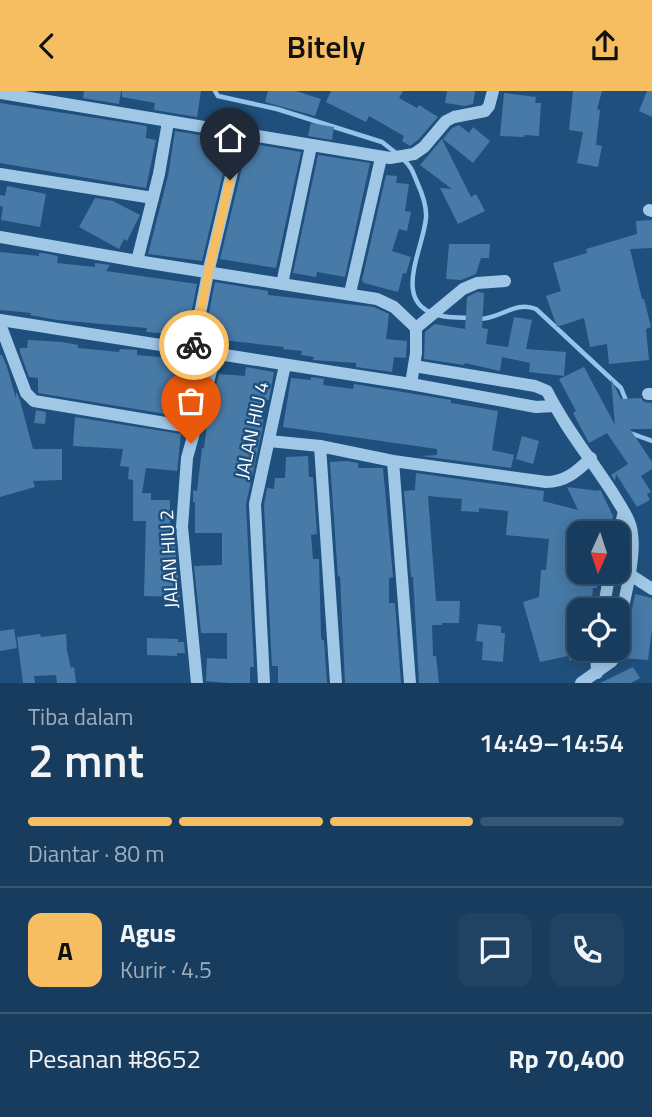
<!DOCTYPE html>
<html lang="id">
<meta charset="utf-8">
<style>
:root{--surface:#173c5e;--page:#204364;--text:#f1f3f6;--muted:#9eadbc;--line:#365673;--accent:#f6be61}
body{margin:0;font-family:"Titillium Web",sans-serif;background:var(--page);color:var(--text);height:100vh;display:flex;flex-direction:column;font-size:26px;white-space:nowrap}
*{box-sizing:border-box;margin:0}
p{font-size:23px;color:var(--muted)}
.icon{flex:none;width:38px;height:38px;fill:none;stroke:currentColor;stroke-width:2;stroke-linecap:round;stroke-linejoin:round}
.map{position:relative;height:592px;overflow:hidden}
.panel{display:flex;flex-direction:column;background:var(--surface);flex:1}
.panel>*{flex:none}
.needle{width:46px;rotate:183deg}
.tools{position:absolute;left:567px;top:430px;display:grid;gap:14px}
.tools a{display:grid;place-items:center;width:63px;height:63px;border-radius:14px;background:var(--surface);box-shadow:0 4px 18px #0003,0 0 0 2px var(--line);font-size:35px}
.pin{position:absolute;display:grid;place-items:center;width:60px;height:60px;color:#fff;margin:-72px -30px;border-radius:50% 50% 50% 0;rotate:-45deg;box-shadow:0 0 7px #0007}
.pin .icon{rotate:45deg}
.courier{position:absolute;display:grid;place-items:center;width:70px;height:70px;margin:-35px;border:5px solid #f6be61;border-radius:50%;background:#fff;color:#222;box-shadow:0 2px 9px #0007}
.headline em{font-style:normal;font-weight:600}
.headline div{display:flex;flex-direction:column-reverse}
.headline{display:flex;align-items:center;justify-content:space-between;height:119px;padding:0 28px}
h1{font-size:46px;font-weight:600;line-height:52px}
.bar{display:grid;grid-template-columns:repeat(4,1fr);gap:10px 7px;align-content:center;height:84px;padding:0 28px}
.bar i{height:9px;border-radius:5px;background:var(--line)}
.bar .active{background:var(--accent)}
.bar p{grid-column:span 4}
.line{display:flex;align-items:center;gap:18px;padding:0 28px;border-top:2px solid var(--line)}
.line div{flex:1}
.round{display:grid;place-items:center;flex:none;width:74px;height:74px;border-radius:14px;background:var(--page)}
header{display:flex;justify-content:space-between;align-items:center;height:91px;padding:0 28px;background:var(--accent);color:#111;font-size:32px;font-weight:600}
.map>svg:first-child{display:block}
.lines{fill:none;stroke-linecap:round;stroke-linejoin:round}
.stream{stroke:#95c3e9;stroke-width:4.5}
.building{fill:#477aa7}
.minor{stroke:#a1c7e7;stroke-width:12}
.done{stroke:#b1c2d2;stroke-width:7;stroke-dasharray:0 12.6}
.route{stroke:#f6be61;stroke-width:9}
.labels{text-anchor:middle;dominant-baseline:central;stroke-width:5;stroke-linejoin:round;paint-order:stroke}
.street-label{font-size:19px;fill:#fff;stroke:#1f507d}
</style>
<header><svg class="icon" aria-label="back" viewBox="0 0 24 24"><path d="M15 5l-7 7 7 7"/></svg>Bitely<svg class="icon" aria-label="share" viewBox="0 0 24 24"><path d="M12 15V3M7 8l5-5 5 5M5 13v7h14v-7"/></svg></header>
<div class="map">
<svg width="652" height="592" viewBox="0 0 652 592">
<rect width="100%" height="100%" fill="#1f507d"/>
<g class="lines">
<g class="stream">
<polyline points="215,0 218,5 277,18 382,51 396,62"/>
<path d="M403,68C411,75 413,81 417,91C422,102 427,115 426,127C423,160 389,215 442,225C450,227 460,226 469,227"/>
<path d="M478,228C499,229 515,209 536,218L621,297L627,312"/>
<polyline points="630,342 652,350"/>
</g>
</g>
<g class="building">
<polygon points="84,0 121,0 119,13 83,7"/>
<polygon points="122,0 201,0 197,26 154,19 155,12 122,6"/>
<polygon points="268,0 296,0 321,8 315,25 265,11"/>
<polygon points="331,0 403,0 399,7 417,17 419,14 438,26 418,49 410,55 402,50 404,45 369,25 366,31 326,11"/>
<polygon points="447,0 475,0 473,13 465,15 445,12"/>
<polygon points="573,0 602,0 597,18 600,19 596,54 602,55 598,76 577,72 583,41 569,39"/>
<polygon points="647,0 652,0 652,26 639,20"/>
<polygon points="504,2 536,6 535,12 541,12 539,45 525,44 524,46 500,45"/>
<polygon points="0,12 147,35 146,47 156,49 146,97 0,72"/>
<polygon points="311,32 334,36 332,49 308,45"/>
<polygon points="459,34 469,42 473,36 490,50 473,72 443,48 452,37"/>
<polygon points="175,40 231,49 202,170 148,163 168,85"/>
<polygon points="442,48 471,106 476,103 485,120 458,133 440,97 452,98 420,74"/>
<polygon points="248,52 301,61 276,177 220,168"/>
<polygon points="318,64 370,72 345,186 317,181 316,186 293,182"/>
<polygon points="386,84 397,85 396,92 409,93 405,120 411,121 407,140 399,138 392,160 411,166 406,183 403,182 398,201 364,192 362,189"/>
<polygon points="7,95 46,103 40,136 1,129 3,116 0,115 0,104 5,105"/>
<polygon points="95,107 113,110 140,124 127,150 124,148 119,158 79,136"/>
<polygon points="652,129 652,157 630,158 642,208 644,208 651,236 646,238 649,269 609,273 607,253 590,256 584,227 557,236 546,205 561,200 553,172 587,162 586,158 637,143 636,130"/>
<polygon points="449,153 490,153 489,167 481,167 476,183 461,189 446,188"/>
<polygon points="0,161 39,165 39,162 43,162 58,165 57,172 95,176 95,172 110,174 106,180 197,193 187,244 146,241 147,237 57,229 30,224 31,222 0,219"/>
<polygon points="215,191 268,200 268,204 374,216 389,223 386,248 407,250 406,267 394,266 392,281 356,276 356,272 313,269 314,266 301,264 302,260 283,258 284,256 204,247"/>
<polygon points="477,201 484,202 482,237 488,238 486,253 508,256 514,226 532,229 526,258 566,261 564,285 529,281 530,272 502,266 500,280 465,272 464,274 424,268 425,241 435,233 465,238 467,206"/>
<polygon points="28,249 62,251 78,254 78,257 119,261 120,258 137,259 137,264 203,270 190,322 185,321 184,326 38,302 38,287 29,286 20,261 20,257 27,257"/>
<polygon points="0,264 2,264 7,276 16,307 16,301 19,306 33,358 62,358 62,389 33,390 35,396 0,406"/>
<polygon points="246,276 274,281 269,309 266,309 262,340 246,413 254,576 250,576 250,592 229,592 206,590 207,567 227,568 227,542 201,542 194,475 222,474 222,442 195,442 195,411 193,411 193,399 197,400 202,357 204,357 208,325 219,283 245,285"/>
<polygon points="584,276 615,334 611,288 621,308 641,307 644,311 652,312 652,338 630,338 652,371 652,378 641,385 651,401 647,403 650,409 637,416 616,383 615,390 611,384 628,373 607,342 589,352 573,322 576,320 559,288"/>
<polygon points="311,286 324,288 323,294 353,298 354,293 451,309 451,312 498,320 492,359 514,364 511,377 421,365 437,364 437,358 283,336 291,287 311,289"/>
<polygon points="36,319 46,321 45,333 34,332"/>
<polygon points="75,326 181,343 177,380 146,377 142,402 151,402 151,409 170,409 170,443 174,443 180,506 144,505 146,430 133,430 133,389 128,388 129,376 120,375 123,358 73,355"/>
<polygon points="522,345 539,350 533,373 516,368"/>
<polygon points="308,365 309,386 313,386 317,443 311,444 313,468 319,468 321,545 322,549 324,549 327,592 278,592 278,575 272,575 264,414 267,397 274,398 275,387 285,387 286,366"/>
<polygon points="347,370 358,372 358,377 383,377 393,486 389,487 389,512 395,512 401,592 345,592 340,485 338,486 330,371"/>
<polygon points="416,382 544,400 543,410 578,419 567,396 599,400 600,398 613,425 610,441 595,440 595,443 579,443 579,481 598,481 597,497 593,497 591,520 579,520 579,531 569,530 583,564 570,570 568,565 540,571 523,511 539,506 541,479 546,479 549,448 506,444 508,420 479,417 479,421 461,420 462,408 428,405 436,510 460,510 459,532 442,532 442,534 432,534 433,565 436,565 439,592 419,592 413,486 411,486 404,400 415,399"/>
<polygon points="635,503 652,507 652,538 648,569 621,567 621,553 625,553"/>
<polygon points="478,533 501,535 501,542 505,542 503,571 482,569 483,551 476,550"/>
<polygon points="14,538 17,557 0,560 0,540"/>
<polygon points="40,543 41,546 66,543 67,560 71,577 74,576 76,592 57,592 56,584 34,585 35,592 23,592 17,546"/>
<polygon points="147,547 178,548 178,551 184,551 185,562 177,562 177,565 147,564"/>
<polygon points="633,576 640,587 631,592 600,592"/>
</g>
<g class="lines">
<g class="minor">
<polyline points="0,2 390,67 414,63 424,56 446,30 454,26 485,20 489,15 493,0"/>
<polyline points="0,83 153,107"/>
<polyline points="649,119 652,120"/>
<polyline points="0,146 137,170 377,208 394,216 416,237 416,262 411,293"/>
<polyline points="137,170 159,83 168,31"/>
<polyline points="282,193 311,55"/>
<polyline points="350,202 381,67"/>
<polyline points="0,229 411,293 536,316 554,315"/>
<polyline points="0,233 26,302 34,310 195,337"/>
<polyline points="416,237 463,198 477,192 505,190"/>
<polyline points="193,258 208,182 241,43"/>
<path d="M414,275L535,295L547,300C565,337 592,369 614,404C621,416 631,429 632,443C636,468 623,513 618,539"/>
<polyline points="648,303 652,303"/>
<polyline points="269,350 320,355"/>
<polyline points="393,370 410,592"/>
<polyline points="618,443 624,421"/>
<polyline points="629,483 652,498"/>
<polyline points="603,520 610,481"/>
<polyline points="596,558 597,582"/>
<polyline points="197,592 182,436 187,367 216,262"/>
<polyline points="264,592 255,413 285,274"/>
<path d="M336,592L320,355L393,370L546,391C566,391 577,380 591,367"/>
<polyline points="581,592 612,570 614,558"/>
</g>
</g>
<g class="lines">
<polyline class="done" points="191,352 216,262 193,258 194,254"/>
<polyline class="route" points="194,254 208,182 230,89"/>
</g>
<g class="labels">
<g class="street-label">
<text transform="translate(251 339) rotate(-78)">JALAN HIU 4</text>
<text transform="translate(168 468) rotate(-93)">JALAN HIU 2</text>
</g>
</g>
</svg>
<div class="tools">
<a><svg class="needle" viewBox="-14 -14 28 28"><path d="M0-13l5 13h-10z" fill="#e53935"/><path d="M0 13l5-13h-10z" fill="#9eadbc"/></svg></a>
<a><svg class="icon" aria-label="locate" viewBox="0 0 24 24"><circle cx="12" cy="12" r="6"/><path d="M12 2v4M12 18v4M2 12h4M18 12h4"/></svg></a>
</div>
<div class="pin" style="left:191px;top:352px;background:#ea580c"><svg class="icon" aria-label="bag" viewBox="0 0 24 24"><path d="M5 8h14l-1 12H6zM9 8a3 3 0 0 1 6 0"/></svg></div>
<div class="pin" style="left:230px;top:89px;background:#1f2937"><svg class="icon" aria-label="home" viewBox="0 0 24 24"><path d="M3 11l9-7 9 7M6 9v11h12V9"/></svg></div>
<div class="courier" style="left:194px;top:254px"><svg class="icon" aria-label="bike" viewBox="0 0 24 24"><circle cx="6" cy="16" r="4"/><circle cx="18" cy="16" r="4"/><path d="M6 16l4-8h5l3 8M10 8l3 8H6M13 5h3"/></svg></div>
</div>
<section class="panel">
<div class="headline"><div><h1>2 mnt</h1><p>Tiba dalam</p></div><em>14:49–14:54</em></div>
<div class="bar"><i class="active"></i><i class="active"></i><i class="active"></i><i></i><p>Diantar · 80 m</p></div>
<div class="line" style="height:126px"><b class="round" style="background:var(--accent);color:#111">A</b><div><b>Agus</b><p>Kurir · 4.5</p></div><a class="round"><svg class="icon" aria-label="chat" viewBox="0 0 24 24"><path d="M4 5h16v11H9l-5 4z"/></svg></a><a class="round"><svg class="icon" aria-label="phone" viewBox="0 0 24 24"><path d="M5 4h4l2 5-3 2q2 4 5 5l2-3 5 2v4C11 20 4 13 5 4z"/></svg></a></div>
<div class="line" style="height:91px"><div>Pesanan #8652</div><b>Rp 70,400</b></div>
</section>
